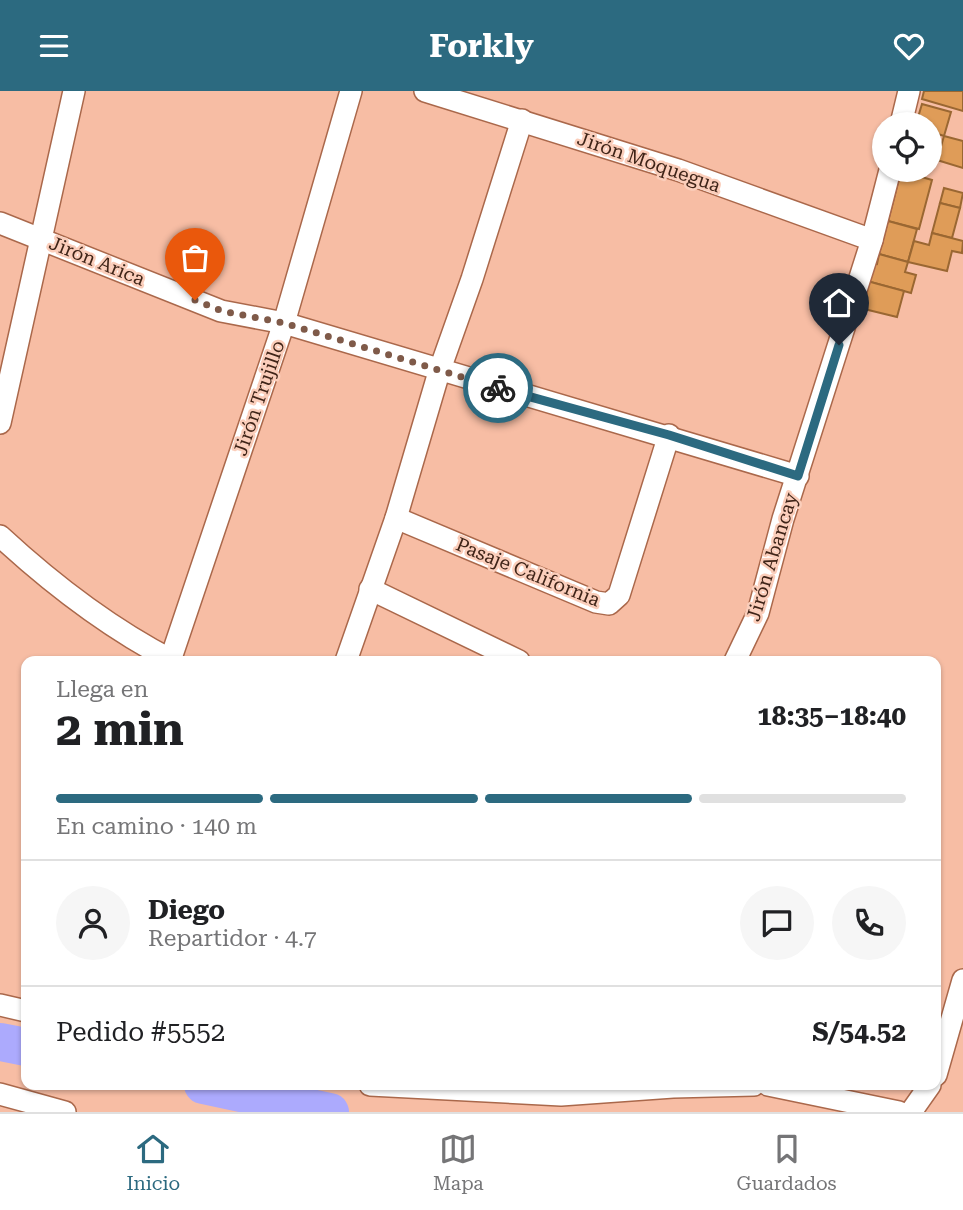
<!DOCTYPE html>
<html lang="es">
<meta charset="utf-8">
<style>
:root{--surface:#fff;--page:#f6f6f6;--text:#202124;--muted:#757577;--line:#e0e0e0;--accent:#2c6a80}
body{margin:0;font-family:"Roboto Serif",serif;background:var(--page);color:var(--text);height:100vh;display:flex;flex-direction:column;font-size:26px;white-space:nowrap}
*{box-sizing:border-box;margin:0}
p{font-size:23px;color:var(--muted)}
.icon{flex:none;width:38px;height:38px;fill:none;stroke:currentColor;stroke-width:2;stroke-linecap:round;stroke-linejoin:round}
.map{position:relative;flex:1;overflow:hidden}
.sheet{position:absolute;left:21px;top:565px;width:920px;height:434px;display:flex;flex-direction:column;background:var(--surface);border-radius:14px;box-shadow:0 2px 5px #0004}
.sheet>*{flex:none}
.controls{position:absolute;left:872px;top:21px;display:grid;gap:14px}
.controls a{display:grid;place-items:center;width:70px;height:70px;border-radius:50%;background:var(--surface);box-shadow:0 2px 5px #0004;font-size:35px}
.pin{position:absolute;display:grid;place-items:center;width:60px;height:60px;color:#fff;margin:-72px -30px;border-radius:50% 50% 50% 0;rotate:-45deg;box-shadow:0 0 7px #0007}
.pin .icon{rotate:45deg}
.courier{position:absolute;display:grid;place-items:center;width:70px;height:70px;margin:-35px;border:5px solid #2c6a80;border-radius:50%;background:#fff;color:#222;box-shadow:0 2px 9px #0007}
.summary em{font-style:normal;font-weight:700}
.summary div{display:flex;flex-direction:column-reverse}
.summary{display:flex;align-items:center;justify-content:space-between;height:119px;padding:0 35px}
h1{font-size:46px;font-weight:700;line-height:52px}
.bar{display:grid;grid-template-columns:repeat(4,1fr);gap:10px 7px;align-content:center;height:84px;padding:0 35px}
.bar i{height:9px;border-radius:5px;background:var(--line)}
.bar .current{background:var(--accent)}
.bar p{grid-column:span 4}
.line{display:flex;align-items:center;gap:18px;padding:0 35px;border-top:2px solid var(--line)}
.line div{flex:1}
.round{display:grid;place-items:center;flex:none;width:74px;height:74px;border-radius:37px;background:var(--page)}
header{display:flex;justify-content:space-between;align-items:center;height:91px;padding:0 35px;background:var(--accent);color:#fff;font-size:32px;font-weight:700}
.dock{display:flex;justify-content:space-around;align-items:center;height:98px;border-top:2px solid var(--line);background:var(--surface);font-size:19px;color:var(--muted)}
.dock a{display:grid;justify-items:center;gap:4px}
.dock .current{color:var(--accent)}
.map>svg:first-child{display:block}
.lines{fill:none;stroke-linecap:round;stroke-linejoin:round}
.river{stroke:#acaafd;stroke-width:38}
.building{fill:#df9c58;stroke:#9a6732;stroke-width:2}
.street-casing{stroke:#aa684b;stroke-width:24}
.street{stroke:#fff;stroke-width:21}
.done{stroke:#7f5a49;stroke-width:7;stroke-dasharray:0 12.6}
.route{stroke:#2c6a80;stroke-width:9}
.labels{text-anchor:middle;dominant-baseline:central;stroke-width:5;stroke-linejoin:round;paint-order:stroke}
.street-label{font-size:19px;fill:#3f2418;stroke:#fbcebb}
</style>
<header><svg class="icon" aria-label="menu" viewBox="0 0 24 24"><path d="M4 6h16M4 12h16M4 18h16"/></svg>Forkly<svg class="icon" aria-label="heart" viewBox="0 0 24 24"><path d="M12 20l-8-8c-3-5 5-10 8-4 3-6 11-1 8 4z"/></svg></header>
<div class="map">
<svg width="963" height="1021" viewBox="0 0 963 1021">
<rect width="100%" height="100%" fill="#f7bda4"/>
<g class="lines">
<g class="river">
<polyline points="0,951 26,956"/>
<polyline points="203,994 330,1021"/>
</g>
</g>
<g class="building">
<polygon points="924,0 963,0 963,20 922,8"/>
<polygon points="922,13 951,21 944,45 929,40 929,33 916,33"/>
<polygon points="944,45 963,50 963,77 937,69"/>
<polygon points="901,80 932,89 919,138 888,130"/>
<polygon points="944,97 963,102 960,117 940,112"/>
<polygon points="940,112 960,117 952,147 932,142"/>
<polygon points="888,130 917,138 908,171 879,163"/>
<polygon points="932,142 963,150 962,162 952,160 947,180 908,171 914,150 929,154"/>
<polygon points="879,163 908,171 905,181 916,184 911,202 867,190 872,172 877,173"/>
<polygon points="867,190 904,200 897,226 860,217"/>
</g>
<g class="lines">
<defs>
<g id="street">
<polyline points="425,0 678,79 872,149"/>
<polyline points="901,33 909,0"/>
<polyline points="0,132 221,220 284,232 798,385"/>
<polyline points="0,332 74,0"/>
<polyline points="396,427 596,511 609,513 619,504 669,344"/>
<path d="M0,445C53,494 109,537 173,570"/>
<polyline points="370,498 519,570"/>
<polyline points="170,570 284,232 351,0"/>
<polyline points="346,570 396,427 439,281 472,188 522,29"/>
<polyline points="735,570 758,522 783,428 872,149 890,79"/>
<polyline points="0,914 26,920"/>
<polyline points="936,984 963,889"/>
<polyline points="370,994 561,1004 673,996 754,994"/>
<polyline points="768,994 899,1021"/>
<polyline points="0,1003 65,1021"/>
<polyline points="911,1021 930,994"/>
</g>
</defs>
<use href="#street" class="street-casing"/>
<use href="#street" class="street"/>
</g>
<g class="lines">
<polyline class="done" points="195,209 222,220 284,232 498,297"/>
<polyline class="route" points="498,297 669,344 798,385 839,254"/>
</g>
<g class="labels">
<g class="street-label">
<text transform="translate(649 71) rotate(19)">Jirón Moquegua</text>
<text transform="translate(97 170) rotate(22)">Jirón Arica</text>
<text transform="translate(259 307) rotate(-71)">Jirón Trujillo</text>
<text transform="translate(772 466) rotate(-73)">Jirón Abancay</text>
<text transform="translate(528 481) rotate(22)">Pasaje California</text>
</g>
</g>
</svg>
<div class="controls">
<a><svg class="icon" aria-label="locate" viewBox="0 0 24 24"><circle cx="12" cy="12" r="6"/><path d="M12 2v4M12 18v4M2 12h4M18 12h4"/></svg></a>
</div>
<div class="pin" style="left:195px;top:209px;background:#ea580c"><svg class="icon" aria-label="bag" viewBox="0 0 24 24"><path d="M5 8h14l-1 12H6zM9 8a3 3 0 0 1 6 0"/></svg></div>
<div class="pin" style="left:839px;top:254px;background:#1f2937"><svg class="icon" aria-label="home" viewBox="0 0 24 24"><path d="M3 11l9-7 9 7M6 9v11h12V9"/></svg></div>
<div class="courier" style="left:498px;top:297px"><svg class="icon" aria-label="bike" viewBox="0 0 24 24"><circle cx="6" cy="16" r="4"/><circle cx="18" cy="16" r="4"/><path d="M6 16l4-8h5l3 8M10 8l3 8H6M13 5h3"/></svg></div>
<section class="sheet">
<div class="summary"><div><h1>2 min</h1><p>Llega en</p></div><em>18:35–18:40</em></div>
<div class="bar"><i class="current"></i><i class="current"></i><i class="current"></i><i></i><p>En camino · 140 m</p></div>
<div class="line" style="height:126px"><a class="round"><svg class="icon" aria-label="person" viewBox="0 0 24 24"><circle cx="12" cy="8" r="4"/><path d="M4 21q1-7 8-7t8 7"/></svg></a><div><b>Diego</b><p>Repartidor · 4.7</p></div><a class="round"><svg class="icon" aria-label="chat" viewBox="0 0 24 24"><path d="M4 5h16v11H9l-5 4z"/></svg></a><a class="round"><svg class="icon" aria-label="phone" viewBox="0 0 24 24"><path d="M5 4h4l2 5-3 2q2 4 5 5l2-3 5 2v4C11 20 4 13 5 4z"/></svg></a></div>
<div class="line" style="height:91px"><div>Pedido #5552</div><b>S/54.52</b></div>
</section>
</div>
<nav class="dock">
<a class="current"><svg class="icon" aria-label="home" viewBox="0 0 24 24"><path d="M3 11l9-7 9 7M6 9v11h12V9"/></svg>Inicio</a>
<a><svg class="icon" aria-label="map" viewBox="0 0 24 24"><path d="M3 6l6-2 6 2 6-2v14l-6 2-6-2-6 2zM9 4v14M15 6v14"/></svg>Mapa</a>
<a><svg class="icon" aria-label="saved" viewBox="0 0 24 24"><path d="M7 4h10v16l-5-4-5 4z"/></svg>Guardados</a>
</nav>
